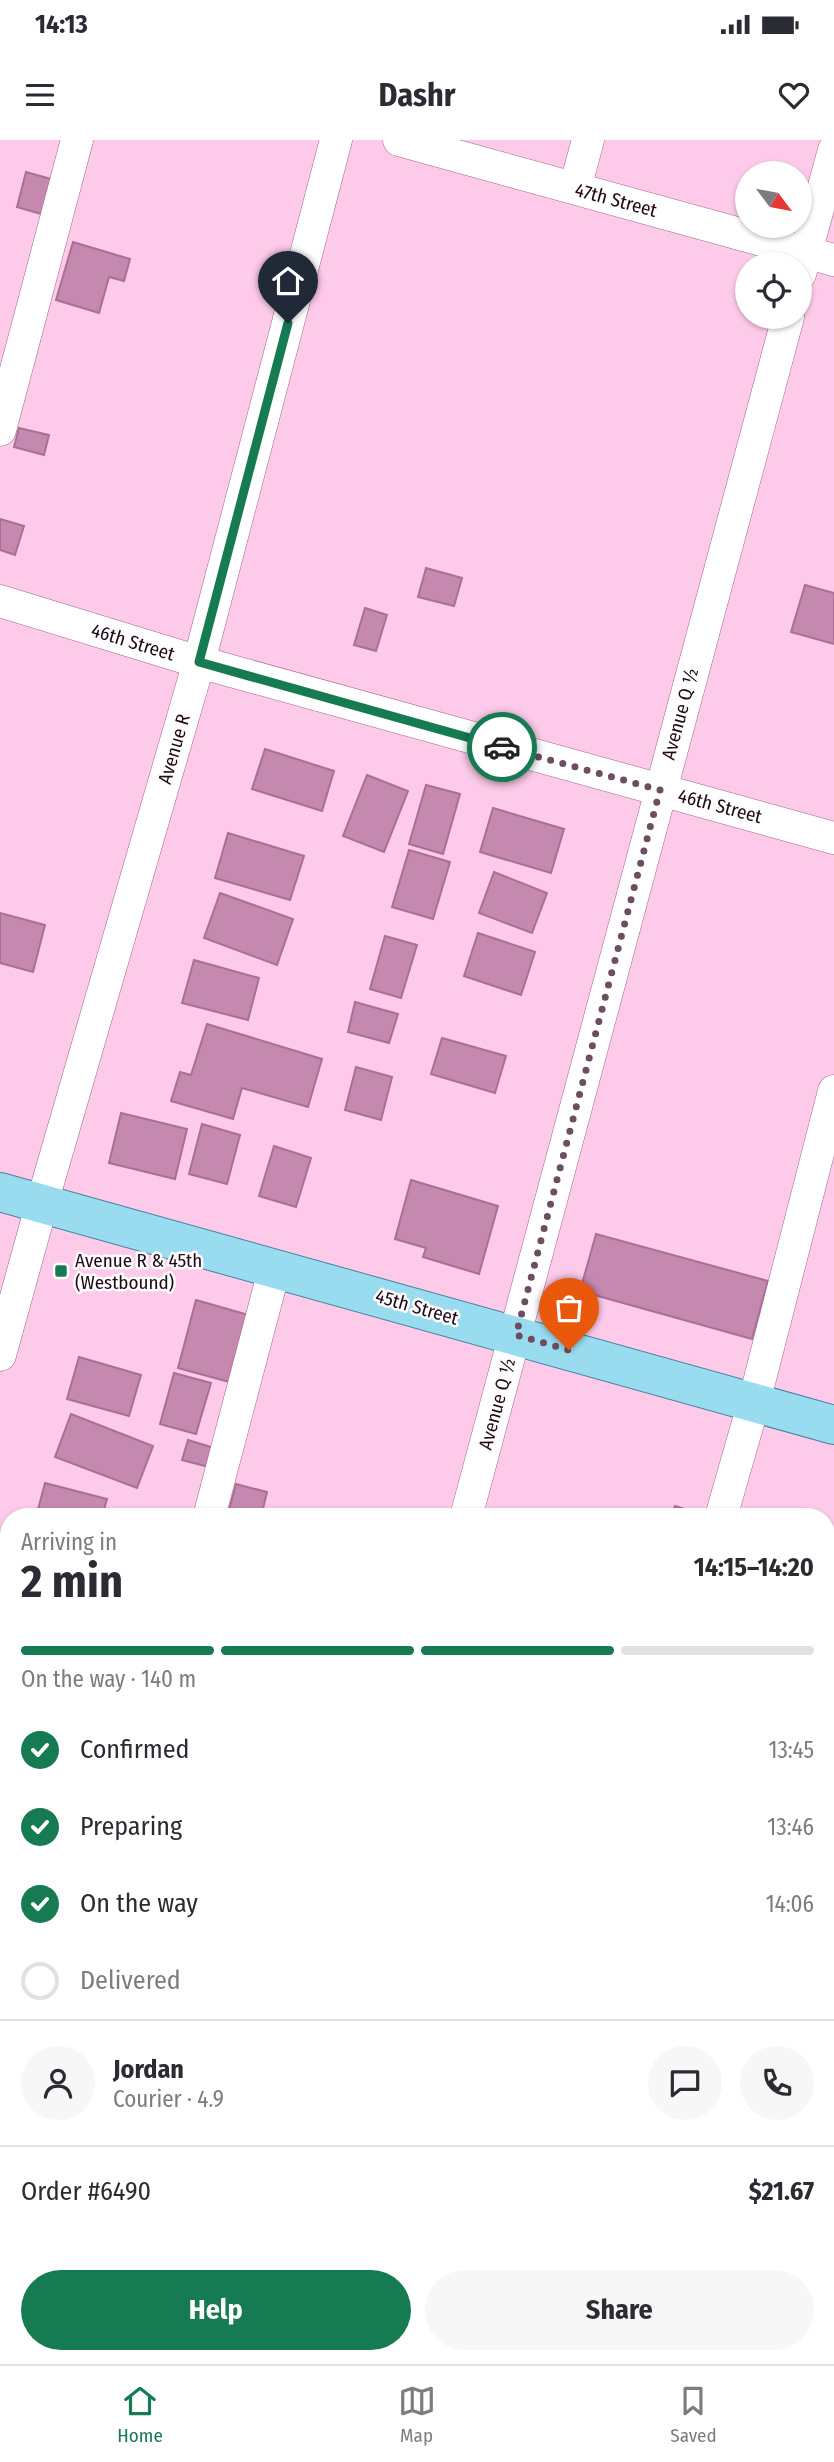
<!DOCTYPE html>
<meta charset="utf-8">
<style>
:root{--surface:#fff;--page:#f7f7f7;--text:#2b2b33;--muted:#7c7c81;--line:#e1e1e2;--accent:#167a52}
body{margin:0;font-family:"Fira Sans Condensed",sans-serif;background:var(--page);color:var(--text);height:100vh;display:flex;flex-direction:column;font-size:26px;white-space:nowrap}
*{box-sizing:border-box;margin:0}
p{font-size:23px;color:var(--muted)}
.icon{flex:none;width:38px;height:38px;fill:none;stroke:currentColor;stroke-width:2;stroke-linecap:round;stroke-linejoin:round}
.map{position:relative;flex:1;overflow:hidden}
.side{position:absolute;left:0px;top:1368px;width:835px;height:856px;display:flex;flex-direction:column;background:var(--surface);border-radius:28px 28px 0 0;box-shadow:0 2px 5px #0004}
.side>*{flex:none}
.needle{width:46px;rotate:122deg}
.fabs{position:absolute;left:735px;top:21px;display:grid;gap:14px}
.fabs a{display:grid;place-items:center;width:77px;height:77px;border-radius:50%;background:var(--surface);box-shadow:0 2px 5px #0004;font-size:35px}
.pin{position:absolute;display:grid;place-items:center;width:60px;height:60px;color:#fff;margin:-72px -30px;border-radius:50% 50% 50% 0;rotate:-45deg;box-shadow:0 0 7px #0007}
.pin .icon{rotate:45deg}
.courier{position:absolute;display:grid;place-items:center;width:70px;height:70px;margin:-35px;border:5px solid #167a52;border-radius:50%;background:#fff;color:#222;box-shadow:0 2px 9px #0007}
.overview em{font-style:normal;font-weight:700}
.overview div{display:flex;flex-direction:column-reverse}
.overview{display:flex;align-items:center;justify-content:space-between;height:119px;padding:0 21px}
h1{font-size:46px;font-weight:700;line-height:52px}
.bar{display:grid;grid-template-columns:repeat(4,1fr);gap:10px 7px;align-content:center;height:84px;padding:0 21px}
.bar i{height:9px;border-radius:5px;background:var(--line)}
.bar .on{background:var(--accent)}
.bar p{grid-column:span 4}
.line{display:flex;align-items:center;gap:18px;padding:0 21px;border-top:2px solid var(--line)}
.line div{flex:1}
.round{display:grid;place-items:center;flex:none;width:74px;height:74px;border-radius:37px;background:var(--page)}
ol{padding:0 21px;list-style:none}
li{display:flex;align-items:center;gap:21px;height:77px}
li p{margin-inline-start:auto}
li .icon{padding:7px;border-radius:50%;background:var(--accent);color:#fff;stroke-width:4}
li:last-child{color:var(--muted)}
li i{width:38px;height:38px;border:4px solid var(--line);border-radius:50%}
.action{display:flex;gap:14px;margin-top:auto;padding:14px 21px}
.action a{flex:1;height:80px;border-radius:42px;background:var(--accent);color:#fff;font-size:28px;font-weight:700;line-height:80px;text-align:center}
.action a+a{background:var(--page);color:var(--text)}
.status{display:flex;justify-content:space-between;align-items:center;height:49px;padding:0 35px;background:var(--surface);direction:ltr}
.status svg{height:19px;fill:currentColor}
header{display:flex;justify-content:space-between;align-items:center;height:91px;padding:0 21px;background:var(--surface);font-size:32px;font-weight:700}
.dock{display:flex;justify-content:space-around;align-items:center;height:98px;border-top:2px solid var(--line);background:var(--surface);font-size:19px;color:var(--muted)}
.dock a{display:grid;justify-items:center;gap:4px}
.dock .on{color:var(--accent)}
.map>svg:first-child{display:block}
.building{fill:#c588af;stroke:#aa6f95;stroke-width:2}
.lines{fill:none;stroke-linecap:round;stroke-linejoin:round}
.minor-casing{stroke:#9f658b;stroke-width:33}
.major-casing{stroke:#42839e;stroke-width:40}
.minor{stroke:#fff;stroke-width:32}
.major{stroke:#99dcf0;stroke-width:38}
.done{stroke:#6d4d62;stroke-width:7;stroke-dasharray:0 12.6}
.route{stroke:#167a52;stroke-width:9}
.poi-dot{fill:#167a52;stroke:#fcfdfc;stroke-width:2.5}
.labels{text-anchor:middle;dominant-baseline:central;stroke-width:5;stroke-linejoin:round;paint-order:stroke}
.street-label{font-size:19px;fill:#1f0918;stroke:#fcfdfc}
.poi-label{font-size:19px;fill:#1f0918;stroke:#fcfdfc;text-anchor:start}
</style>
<div class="status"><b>14:13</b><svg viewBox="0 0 49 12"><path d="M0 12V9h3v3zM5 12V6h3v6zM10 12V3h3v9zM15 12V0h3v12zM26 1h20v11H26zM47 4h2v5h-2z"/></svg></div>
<header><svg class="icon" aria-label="menu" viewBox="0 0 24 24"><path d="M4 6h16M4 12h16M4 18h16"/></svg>Dashr<svg class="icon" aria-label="heart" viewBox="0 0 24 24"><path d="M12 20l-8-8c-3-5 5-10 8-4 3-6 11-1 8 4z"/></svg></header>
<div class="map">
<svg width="834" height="2224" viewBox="0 0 834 2224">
<rect width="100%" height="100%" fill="#fecaea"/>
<g class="building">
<polygon points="26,32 58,41 48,76 17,67"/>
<polygon points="73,102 130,119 124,141 109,137 99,173 56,160"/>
<polygon points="19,288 49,295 44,315 14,307"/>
<polygon points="0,379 24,386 15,415 0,410"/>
<polygon points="426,428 462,438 454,466 418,457"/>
<polygon points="805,445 834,453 834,504 791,492"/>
<polygon points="365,468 387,475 376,511 354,505"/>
<polygon points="265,609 334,631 322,671 252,649"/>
<polygon points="367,635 408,651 384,712 343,696"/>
<polygon points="426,645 460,654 443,714 409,704"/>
<polygon points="493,668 564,689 551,733 480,712"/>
<polygon points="228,693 304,716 290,760 215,738"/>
<polygon points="409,710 450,722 433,779 392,767"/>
<polygon points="494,732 547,753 532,793 479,773"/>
<polygon points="220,753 293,779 277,825 204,798"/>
<polygon points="0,773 45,785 33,832 0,823"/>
<polygon points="478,793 535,812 521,855 464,836"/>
<polygon points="385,796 417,805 401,858 370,849"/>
<polygon points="194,820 259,838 248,880 182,863"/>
<polygon points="355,862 398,874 389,903 348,892"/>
<polygon points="207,884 322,919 308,967 242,948 233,979 171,961 180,932 191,935"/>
<polygon points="442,898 506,916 495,953 431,934"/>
<polygon points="356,927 392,937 381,980 345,970"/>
<polygon points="121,973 187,989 175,1039 109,1023"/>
<polygon points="202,984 240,995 227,1044 189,1034"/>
<polygon points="274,1006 311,1018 296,1067 259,1056"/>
<polygon points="411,1040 498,1066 479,1134 423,1117 426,1108 395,1099"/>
<polygon points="596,1094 768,1141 752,1199 580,1151"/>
<polygon points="196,1160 252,1176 233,1243 178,1228"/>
<polygon points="79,1217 141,1235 129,1276 67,1259"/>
<polygon points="174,1233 211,1243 196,1294 160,1284"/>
<polygon points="71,1274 153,1306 137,1348 55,1317"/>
<polygon points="188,1300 214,1308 209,1327 182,1320"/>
<polygon points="45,1343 107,1359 102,1377 36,1377"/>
<polygon points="236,1344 267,1352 261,1377 229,1370"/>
<polygon points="675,1366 705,1375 704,1377 671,1377"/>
<polygon points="826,1405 834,1407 834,1531 826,1529"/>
<polygon points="9,1476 9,1506 1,1504"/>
<polygon points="826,1673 834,1675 829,1695 826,1694"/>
</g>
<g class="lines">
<defs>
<g id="minor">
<polyline points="399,0 834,120"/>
<polyline points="575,48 588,0"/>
<polyline points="800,134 834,10"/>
<polyline points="0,290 77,0"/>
<polyline points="0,461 199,522 834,698"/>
<polyline points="0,1215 42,1063 199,522 336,0"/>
<polyline points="209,1377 275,1127"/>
<polyline points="466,1377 788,177"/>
<polyline points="721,1377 754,1262 834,951"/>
<polyline points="0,1642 9,1645"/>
<polyline points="826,1876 834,1846"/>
<polyline points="0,2220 14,2224"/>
<polyline points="88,2224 90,2216"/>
<polyline points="732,2224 735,2216"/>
</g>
<polyline id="major" points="0,1052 834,1285"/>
</defs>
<use href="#minor" class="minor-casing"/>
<use href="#major" class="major-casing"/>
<use href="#minor" class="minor"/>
<use href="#major" class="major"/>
</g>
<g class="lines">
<polyline class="done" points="502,607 660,650 516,1195 569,1210"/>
<polyline class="route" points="288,183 199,522 502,607"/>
</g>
<rect class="poi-dot" x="54" y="1124" width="14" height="14" rx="3.5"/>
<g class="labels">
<g class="street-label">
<text transform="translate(616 60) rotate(15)">47th Street</text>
<text transform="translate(133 502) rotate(17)">46th Street</text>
<text transform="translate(680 574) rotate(-75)">Avenue Q ½</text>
<text transform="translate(174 609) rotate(-74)">Avenue R</text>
<text transform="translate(720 666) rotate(15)">46th Street</text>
<text transform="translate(417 1167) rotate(16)">45th Street</text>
<text transform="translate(497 1264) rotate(-75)">Avenue Q ½</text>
</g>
<g class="poi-label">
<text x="75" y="1120">Avenue R &amp; 45th<tspan x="75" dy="22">(Westbound)</tspan></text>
</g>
</g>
</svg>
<div class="fabs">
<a><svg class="needle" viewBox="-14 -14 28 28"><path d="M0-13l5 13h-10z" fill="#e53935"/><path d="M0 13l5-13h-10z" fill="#7c7c81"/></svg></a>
<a><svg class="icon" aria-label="locate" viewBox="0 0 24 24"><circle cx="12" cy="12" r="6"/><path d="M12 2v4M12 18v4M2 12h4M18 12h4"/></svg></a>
</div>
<div class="pin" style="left:569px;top:1210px;background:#ea580c"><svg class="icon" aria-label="bag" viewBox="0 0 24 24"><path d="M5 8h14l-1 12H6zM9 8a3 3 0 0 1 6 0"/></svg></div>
<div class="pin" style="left:288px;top:183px;background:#1f2937"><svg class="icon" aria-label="home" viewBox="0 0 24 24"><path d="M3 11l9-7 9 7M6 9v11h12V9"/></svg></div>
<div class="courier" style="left:502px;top:607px"><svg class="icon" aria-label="car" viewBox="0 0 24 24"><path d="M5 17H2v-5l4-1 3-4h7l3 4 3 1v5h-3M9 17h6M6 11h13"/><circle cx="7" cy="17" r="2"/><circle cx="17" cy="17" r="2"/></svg></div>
<section class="side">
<div class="overview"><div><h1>2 min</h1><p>Arriving in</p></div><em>14:15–14:20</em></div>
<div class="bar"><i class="on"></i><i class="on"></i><i class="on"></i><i></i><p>On the way · 140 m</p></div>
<ol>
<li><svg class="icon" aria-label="check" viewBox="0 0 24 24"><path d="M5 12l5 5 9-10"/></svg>Confirmed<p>13:45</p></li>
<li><svg class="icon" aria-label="check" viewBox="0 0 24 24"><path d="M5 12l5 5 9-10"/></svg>Preparing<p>13:46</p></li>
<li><svg class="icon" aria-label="check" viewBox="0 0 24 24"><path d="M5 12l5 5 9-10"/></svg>On the way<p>14:06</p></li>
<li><i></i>Delivered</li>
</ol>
<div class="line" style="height:126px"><a class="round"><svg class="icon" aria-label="person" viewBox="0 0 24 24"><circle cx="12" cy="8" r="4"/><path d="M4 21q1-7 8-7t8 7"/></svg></a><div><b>Jordan</b><p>Courier · 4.9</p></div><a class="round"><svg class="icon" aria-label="chat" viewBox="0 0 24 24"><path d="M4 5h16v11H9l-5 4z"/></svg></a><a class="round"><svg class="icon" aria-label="phone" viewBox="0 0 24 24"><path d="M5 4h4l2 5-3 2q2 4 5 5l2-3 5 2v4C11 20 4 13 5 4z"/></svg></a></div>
<div class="line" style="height:91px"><div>Order #6490</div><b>$21.67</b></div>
<div class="action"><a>Help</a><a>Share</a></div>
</section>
</div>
<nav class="dock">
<a class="on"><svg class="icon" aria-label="home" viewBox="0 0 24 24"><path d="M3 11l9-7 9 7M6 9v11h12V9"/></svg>Home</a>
<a><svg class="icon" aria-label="map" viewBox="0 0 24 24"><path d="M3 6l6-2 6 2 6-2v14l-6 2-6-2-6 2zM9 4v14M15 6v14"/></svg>Map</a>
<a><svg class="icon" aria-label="saved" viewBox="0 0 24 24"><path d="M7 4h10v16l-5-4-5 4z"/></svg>Saved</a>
</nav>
